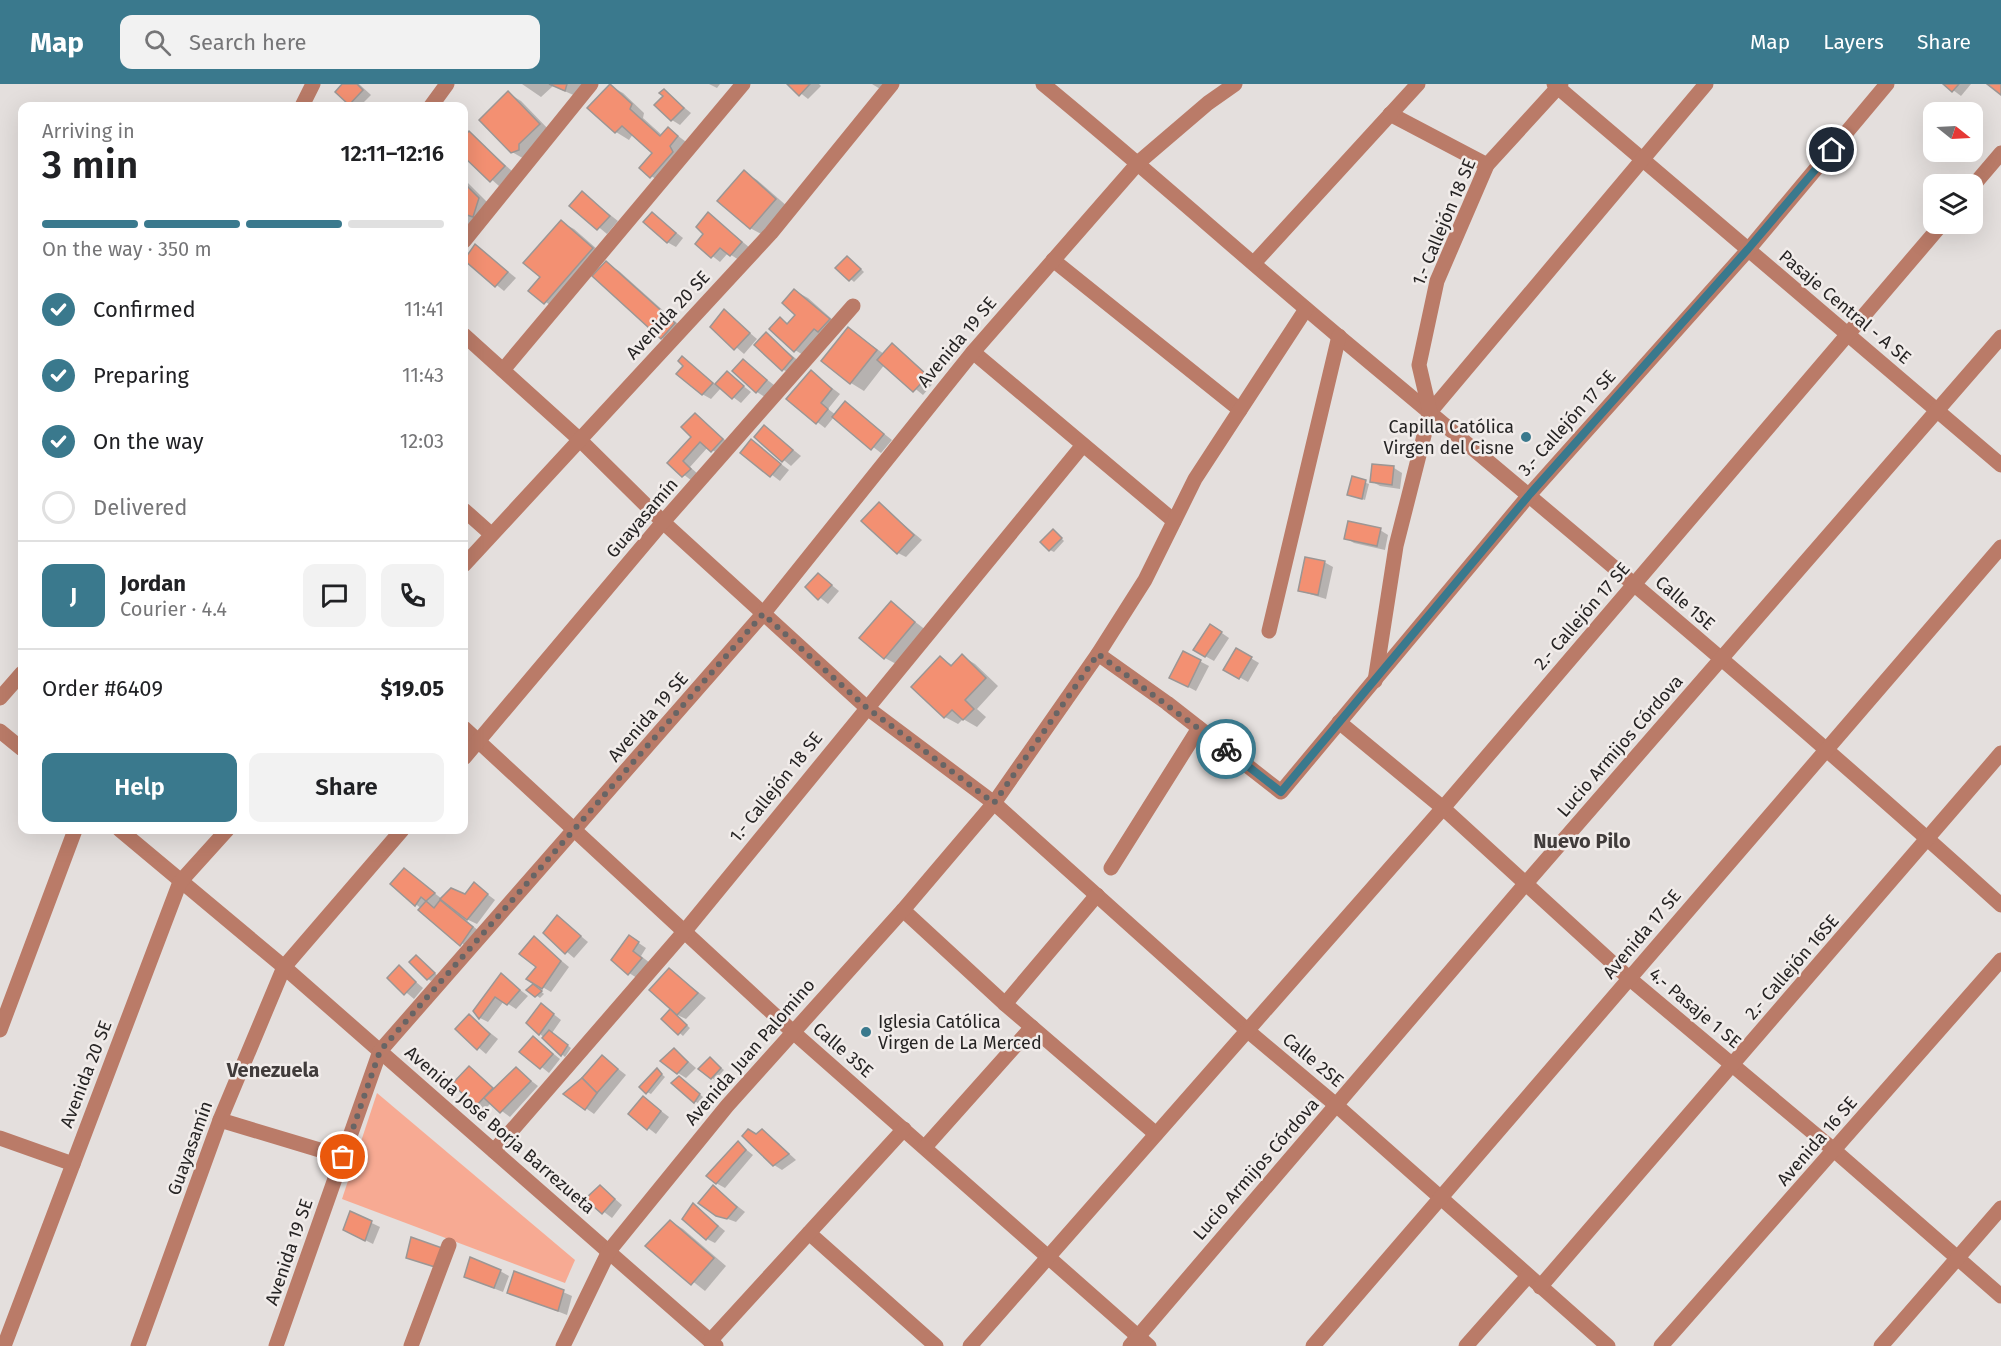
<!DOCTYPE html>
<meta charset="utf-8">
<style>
:root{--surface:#fff;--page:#f2f2f2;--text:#202124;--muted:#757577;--line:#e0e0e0;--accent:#3a798d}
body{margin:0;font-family:"Fira Sans",sans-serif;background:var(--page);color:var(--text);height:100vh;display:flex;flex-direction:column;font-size:22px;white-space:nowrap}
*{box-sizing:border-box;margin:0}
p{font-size:20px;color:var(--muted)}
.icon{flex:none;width:33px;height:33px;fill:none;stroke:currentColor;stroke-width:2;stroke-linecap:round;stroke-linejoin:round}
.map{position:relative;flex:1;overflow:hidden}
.sheet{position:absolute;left:18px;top:18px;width:450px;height:732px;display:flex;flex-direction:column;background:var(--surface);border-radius:12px;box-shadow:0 6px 24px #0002}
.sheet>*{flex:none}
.needle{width:39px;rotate:108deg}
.controls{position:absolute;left:1923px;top:18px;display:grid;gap:12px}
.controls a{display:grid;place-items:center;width:60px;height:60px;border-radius:12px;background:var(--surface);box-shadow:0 6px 24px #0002;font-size:30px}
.pin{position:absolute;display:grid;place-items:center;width:51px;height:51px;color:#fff;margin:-26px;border:3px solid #fff;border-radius:50%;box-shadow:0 2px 6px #0007}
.courier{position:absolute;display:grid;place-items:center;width:60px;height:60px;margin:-30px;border:4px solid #3a798d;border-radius:50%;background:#fff;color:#222;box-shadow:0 2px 8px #0007}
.headline em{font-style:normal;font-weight:600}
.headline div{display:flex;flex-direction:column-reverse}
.headline{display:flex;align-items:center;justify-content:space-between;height:102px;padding:0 24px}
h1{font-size:39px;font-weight:600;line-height:45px}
.bar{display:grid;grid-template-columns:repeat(4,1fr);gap:9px 6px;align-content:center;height:72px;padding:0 24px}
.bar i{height:8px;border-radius:4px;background:var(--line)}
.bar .selected{background:var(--accent)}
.bar p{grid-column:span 4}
.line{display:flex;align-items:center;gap:15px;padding:0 24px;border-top:2px solid var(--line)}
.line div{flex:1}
.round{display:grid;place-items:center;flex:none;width:63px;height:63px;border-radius:12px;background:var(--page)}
ol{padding:0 24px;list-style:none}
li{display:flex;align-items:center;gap:18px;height:66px}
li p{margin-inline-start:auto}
li .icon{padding:6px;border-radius:50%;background:var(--accent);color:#fff;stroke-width:4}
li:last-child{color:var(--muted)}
li i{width:33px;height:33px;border:3px solid var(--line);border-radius:50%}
.button{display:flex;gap:12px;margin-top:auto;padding:12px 24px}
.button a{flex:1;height:69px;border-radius:12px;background:var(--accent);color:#fff;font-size:24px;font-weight:600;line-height:69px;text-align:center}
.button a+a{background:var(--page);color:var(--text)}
header{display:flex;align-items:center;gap:36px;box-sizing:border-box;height:84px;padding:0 30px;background:var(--accent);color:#fff}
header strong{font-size:28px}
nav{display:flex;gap:33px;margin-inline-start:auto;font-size:21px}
.search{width:420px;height:54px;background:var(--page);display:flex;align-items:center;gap:15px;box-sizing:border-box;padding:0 21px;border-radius:12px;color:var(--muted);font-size:22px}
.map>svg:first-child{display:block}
.green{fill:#f7aa93}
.shadow{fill:#0003}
.building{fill:#f39072;stroke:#9b9694;stroke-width:1.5}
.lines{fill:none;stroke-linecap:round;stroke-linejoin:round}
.minor{stroke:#ba7b68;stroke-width:15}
.done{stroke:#686565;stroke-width:6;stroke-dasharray:0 10.8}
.route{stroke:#3a798d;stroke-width:8}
.poi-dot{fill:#3a798d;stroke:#f1ecea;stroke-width:2}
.labels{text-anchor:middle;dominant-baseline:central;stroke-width:5;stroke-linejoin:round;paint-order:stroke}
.street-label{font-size:18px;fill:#262424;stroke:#f1ecea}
.poi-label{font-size:18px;fill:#262424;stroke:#f1ecea;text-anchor:end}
.neighbourhood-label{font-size:20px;font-weight:bold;fill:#413c3b;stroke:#f1ecea}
</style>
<header>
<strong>Map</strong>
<div class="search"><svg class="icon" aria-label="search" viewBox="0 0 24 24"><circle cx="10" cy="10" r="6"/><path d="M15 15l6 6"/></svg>Search here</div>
<nav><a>Map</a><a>Layers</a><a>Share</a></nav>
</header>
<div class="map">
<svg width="2001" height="1262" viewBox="0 0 2001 1262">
<rect width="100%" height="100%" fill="#e4dfdd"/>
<polygon class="green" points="377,1009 575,1176 565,1199 342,1115"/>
<g class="shadow">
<polygon points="344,0 359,0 371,11 360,22 354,22 337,8"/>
<polygon points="522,0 582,0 578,13 553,2 541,13"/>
<polygon points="709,0 720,0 717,4"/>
<polygon points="789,0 819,0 821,2 808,15"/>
<polygon points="872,0 892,0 885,8"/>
<polygon points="1945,0 1971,0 1961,12"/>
<polygon points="610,2 623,9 644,29 643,34 663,52 669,45 690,61 664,100 651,92 654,69 633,50 629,56 616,48"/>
<polygon points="664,7 691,29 680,41 672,36"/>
<polygon points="508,9 521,17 552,49 526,76 512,68"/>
<polygon points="469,49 512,87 499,102 464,71 464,56"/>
<polygon points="744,88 757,96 788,123 763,151 750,144"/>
<polygon points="464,95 492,123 464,152"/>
<polygon points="582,109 618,137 607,150 572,121"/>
<polygon points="652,129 683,154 676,163 667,158"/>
<polygon points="709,130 750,164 739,176 728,169 720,178 697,160 706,150"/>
<polygon points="561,138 574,145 605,172 558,227 531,207 542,193"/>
<polygon points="476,162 516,194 504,207 464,175"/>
<polygon points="848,173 864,188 854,198 838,184"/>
<polygon points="606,179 619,187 687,248 675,261 662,254"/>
<polygon points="795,207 808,214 842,244 808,274 795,266 780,235 789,240 797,231"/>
<polygon points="724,227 757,255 744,270 712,242"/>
<polygon points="849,245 884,270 892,261 900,266 935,297 923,311 885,280 864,307 851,299"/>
<polygon points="766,250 801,279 791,290 782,285"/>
<polygon points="682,274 716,301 727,289 751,308 741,319 721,304 711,315 702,310"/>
<polygon points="743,277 774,301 765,313 757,308"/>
<polygon points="811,288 840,310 828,325 836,331 845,319 892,356 881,369 834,333 825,344 788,315"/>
<polygon points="695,331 731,361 721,372 708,363 690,383 698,390 692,397 669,379 693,352"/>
<polygon points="765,343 801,372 791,382 756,353"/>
<polygon points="751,357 789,386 780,397 742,368"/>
<polygon points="1394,384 1402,389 1400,405 1380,402 1371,397"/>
<polygon points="1353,394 1369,400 1365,416 1353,412"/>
<polygon points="879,420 922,456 906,473 898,469"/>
<polygon points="1380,446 1388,451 1385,466 1354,459 1346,454"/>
<polygon points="1056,449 1064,457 1054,468 1050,466"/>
<polygon points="1324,478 1333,483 1326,515 1300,507"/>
<polygon points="818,490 839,507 828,520 807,503"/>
<polygon points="891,519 927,547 898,581 885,574"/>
<polygon points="1219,547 1229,554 1214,577 1205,572"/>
<polygon points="1237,566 1259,579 1248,598 1225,585"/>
<polygon points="1184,569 1209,582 1196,607 1179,598"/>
<polygon points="962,572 975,580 998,602 977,625 986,633 977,643 963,635 958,640 945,633 940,574 954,582"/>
<polygon points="405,786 442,815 439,817 454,826 474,800 495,816 477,840 462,833 480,848 469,865 392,800"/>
<polygon points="558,833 588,858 574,874 545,849"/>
<polygon points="630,853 646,864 641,872 650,879 637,894 629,889"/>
<polygon points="534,854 569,883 551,908 529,895 538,883"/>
<polygon points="416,873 438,892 431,897 428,895"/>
<polygon points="399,883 423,904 414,915 389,894"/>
<polygon points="669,886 706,914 686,935 675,930 690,944 683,952 664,935 672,925"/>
<polygon points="501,891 528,912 516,925 504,917 488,938 480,934"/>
<polygon points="537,904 544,910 540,914 529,906"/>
<polygon points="542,921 561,936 552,949 571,964 565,973 539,949"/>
<polygon points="469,932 498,955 486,970 457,945"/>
<polygon points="534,954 560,975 549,989 522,967"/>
<polygon points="674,965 696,984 686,994 678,989"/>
<polygon points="602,972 626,991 594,1030 566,1010"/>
<polygon points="713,977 724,986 715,996 712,994"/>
<polygon points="470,984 495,1005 516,985 538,1002 510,1033 491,1019 485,1025 477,1020"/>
<polygon points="657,986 665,993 651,1010 647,1008"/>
<polygon points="683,996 703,1013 698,1019 694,1017"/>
<polygon points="644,1014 669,1033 656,1050 630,1030"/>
<polygon points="762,1047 770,1052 796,1076 782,1086 774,1081 756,1052"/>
<polygon points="738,1059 753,1071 725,1104 716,1099"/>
<polygon points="600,1102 622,1121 612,1134 587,1115"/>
<polygon points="713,1103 745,1128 736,1138 717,1131"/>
<polygon points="693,1121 725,1147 715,1159 707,1155"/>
<polygon points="351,1129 380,1143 373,1160 353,1150"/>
<polygon points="670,1137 683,1145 726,1182 705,1207 648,1162"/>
<polygon points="412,1155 444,1187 407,1173"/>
<polygon points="500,1187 509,1192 503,1208 465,1193"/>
<polygon points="508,1208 563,1208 572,1212 567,1231"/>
</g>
<g class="building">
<polygon points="342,0 357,0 363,6 349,21 335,8"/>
<polygon points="549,0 567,0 565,7"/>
<polygon points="610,0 632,20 630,25 660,52 668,43 678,52 670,62 673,68 650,94 639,84 652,69 622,42 615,49 587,24"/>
<polygon points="787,0 810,0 799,12"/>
<polygon points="1943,0 1959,0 1952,8"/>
<polygon points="1987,0 2001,0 2001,11"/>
<polygon points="664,5 684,24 671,37 654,21 663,12 659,9"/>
<polygon points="508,7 540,40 519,60 519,66 511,69 479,36"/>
<polygon points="469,47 505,82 490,98 464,73 464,53"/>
<polygon points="744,86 776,115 750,145 717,117"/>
<polygon points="464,99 479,114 473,133 464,130"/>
<polygon points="582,107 610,132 597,146 569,122"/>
<polygon points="652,128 676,149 667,159 643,138"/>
<polygon points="708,128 742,158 730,172 720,164 711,174 695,160 703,150 696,143"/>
<polygon points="561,136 593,164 544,220 528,207 540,193 523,179"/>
<polygon points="475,160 508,188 495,203 464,176"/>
<polygon points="847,172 861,185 849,197 835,184"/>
<polygon points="606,177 675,239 661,255 592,192"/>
<polygon points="794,205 830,235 818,248 814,245 794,268 769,245 780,233 787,240 795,231 782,219"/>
<polygon points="724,225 750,249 734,266 710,243"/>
<polygon points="848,243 877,266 850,300 821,277"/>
<polygon points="766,248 793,274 782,287 754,261"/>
<polygon points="892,259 928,292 913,308 877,276"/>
<polygon points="682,272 713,299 702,311 676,290 683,282 678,277"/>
<polygon points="743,275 767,296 756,309 732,287"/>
<polygon points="811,286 832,305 821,319 828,325 816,340 786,315"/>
<polygon points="727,287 744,302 732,315 715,300"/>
<polygon points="845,317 884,350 871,366 832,333"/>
<polygon points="695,329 723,355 711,368 700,358 683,377 691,385 682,393 667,379 691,353 681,343"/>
<polygon points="764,341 793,366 782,378 754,353"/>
<polygon points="751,355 781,380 770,393 740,369"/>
<polygon points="1372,380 1394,382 1392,401 1370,398"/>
<polygon points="1352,392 1366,396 1362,415 1347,411"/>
<polygon points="879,418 914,451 897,470 861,437"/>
<polygon points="1348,437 1381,444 1377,462 1344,455"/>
<polygon points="1053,445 1062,454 1049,467 1040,458"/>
<polygon points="1305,473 1325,477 1318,511 1298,507"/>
<polygon points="818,489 832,501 818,516 805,503"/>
<polygon points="891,517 915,538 884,575 859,554"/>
<polygon points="1210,540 1222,548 1205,573 1193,566"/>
<polygon points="1236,564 1252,573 1239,595 1223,586"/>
<polygon points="1183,567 1201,576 1188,603 1169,594"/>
<polygon points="962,570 986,594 965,616 974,625 963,636 952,626 944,634 911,603 940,572 951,582"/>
<polygon points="404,784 435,809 426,817 421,813 415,822 390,800"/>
<polygon points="474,798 488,810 467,836 440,815 451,804 465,810"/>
<polygon points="440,816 473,843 460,862 418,826 426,817 434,824"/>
<polygon points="557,831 581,852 565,870 543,849"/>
<polygon points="629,851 639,858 633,867 642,874 628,891 611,876"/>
<polygon points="534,852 561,877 542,905 526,895 536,883 519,870"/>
<polygon points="416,871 435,889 427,896 409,878"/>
<polygon points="399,881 416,898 404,911 387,894"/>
<polygon points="669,884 698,909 677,931 649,906"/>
<polygon points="501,889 520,906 507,921 495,913 479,935 473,927"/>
<polygon points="533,900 542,907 535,913 526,906"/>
<polygon points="541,919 554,930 539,951 526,939"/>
<polygon points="670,925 687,941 678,951 661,935"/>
<polygon points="469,930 490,950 477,966 455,945"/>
<polygon points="549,946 568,961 561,972 542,954"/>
<polygon points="533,952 553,970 540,985 519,968"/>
<polygon points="674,964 688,978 677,990 660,977"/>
<polygon points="602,971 618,985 597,1009 582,994"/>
<polygon points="710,973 721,984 711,995 698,985"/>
<polygon points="469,982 493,1004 476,1022 452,1000"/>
<polygon points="516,983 531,997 500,1029 484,1014"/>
<polygon points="657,984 662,990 646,1010 639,1003"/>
<polygon points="679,992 700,1010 694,1019 671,999"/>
<polygon points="582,994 597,1009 585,1026 563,1010"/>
<polygon points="643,1012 661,1027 647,1046 628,1030"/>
<polygon points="748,1045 756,1050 762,1045 789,1070 773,1082 742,1052"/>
<polygon points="738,1057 746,1066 716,1100 706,1092"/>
<polygon points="600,1101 615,1115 602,1130 585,1115"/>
<polygon points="713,1101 737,1123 727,1135 716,1132 698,1119"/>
<polygon points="693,1119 718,1142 706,1156 682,1135"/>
<polygon points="350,1127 372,1137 365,1157 343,1146"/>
<polygon points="670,1136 714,1174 691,1201 645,1162"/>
<polygon points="411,1153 442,1164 435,1183 406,1174"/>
<polygon points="470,1173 501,1186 494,1204 464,1193"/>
<polygon points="514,1187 564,1206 558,1227 507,1209"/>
</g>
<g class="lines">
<g class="minor">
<path d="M1043,0C1143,82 1238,168 1337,251C1561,438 1785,625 2001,821"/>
<polyline points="1554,0 2001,381"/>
<polyline points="302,22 313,0"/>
<polyline points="431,22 447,0"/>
<polyline points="1390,30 1487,81"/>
<polyline points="1972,103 2001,69"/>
<polyline points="464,157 591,0"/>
<polyline points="1053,176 1240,326"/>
<polyline points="1254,179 1418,0"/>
<polyline points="464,251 579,355 663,438 866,623 994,719 1248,947 1336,1021 1608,1262"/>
<polyline points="973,268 1174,437"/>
<polyline points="503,286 743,0"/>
<polyline points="1430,328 1706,0"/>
<polyline points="464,426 491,450"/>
<polyline points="464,481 771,149 892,0"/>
<polyline points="1269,547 1339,252"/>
<polyline points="1098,570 1167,619 1281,708 1530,410 1748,166 1887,0"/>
<polyline points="1375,597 1396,462 1430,328 1419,281 1437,197 1487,81 1561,0"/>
<polyline points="0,614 22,589"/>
<polyline points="1339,638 1443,724 1630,895 1835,1067 2001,1212"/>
<polyline points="464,644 793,948 1149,1262"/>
<polyline points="0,647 22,665"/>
<polyline points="464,674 663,438 853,222"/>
<polyline points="120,746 284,883 716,1262"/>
<polyline points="1111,784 1199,644"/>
<polyline points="903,826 1005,920 1156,1050"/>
<polyline points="1005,920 1097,811"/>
<polyline points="0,946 75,746"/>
<polyline points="220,1036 343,1073"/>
<polyline points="0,1054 73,1080"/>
<polyline points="925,1063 1032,943"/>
<polyline points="494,1067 684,848 1083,361"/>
<polyline points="809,1149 936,1262"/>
<polyline points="1540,1203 2001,669"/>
<polyline points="710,1257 904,1045"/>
<polyline points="4,1262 180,798 227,746"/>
<polyline points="138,1262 220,1036 284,883 402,746"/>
<polyline points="276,1262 380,967 763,530 973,268 1139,78 1208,19 1235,0"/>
<polyline points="411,1262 449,1161"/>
<polyline points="563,1262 609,1167 727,1022 903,826 994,719 1098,570 1145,496 1195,395 1306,225"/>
<polyline points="970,1262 1443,724 1942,140"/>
<polyline points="1130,1262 1527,798 2001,253"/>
<polyline points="1313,1262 2001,463"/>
<polyline points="1466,1262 1528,1192"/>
<polyline points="1661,1262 2001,876"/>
<polyline points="1881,1262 2001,1124"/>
</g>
</g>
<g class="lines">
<polyline class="done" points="343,1073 380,967 763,530 866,623 994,719 1098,570 1226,665"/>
<polyline class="route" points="1226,665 1281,708 1530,410 1748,165 1832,66"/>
</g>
<g class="poi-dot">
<circle cx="1526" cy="353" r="6"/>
<circle cx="866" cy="948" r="6"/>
</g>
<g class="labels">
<g class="street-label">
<text transform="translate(1444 138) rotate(-67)">1.- Callejón 18 SE</text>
<text transform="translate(1845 223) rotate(40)">Pasaje Central - A SE</text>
<text transform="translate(668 231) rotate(-47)">Avenida 20 SE</text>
<text transform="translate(957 258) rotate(-50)">Avenida 19 SE</text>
<text transform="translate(1567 339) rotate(-48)">3.- Callejón 17 SE</text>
<text transform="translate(642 434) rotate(-49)">Guayasamín</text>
<text transform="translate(1685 519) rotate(41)">Calle 1SE</text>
<text transform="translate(1582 532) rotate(-49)">2.- Callejón 17 SE</text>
<text transform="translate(648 633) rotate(-49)">Avenida 19 SE</text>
<text transform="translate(1620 662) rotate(-49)">Lucio Armijos Córdova</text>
<text transform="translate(776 703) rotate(-51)">1.- Callejón 18 SE</text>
<text transform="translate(1642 850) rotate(-50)">Avenida 17 SE</text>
<text transform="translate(1792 883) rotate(-49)">2.- Callejón 16SE</text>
<text transform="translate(1695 924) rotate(40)">4.- Pasaje 1 SE</text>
<text transform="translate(843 966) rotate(41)">Calle 3SE</text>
<text transform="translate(750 968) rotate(-49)">Avenida Juan Palomino</text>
<text transform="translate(1313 976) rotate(40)">Calle 2SE</text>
<text transform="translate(86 990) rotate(-69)">Avenida 20 SE</text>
<text transform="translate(500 1046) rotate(41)">Avenida José Borja Barrezueta</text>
<text transform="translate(1817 1057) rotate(-49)">Avenida 16 SE</text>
<text transform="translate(190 1064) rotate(-70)">Guayasamín</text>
<text transform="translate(1256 1085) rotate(-49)">Lucio Armijos Córdova</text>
<text transform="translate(289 1168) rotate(-71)">Avenida 19 SE</text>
</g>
<g class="poi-label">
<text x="1514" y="343">Capilla Católica<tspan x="1514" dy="21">Virgen del Cisne</tspan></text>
<text x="878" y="938" text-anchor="start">Iglesia Católica<tspan x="878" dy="21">Virgen de La Merced</tspan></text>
</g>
<g class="neighbourhood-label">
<text x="1582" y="757">Nuevo Pilo</text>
<text x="273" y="986">Venezuela</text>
</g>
</g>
</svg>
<div class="controls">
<a><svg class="needle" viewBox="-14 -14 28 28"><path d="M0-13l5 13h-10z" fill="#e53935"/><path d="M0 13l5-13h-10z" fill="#757577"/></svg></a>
<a><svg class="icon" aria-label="layers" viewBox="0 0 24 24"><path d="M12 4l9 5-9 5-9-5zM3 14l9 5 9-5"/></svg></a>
</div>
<div class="pin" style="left:343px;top:1073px;background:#ea580c"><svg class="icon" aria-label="bag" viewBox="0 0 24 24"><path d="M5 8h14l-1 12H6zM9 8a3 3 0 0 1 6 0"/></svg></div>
<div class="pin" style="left:1832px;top:66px;background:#1f2937"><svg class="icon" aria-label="home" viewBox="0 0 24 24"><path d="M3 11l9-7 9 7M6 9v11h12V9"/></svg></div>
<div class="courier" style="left:1226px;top:665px"><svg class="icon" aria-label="bike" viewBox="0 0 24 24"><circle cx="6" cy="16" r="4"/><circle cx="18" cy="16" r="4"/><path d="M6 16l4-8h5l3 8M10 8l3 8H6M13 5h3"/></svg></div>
<section class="sheet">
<div class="headline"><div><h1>3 min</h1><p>Arriving in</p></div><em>12:11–12:16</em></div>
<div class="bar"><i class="selected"></i><i class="selected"></i><i class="selected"></i><i></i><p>On the way · 350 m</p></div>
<ol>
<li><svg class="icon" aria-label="check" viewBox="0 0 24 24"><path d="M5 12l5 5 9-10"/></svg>Confirmed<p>11:41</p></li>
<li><svg class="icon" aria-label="check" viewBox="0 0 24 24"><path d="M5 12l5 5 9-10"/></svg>Preparing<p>11:43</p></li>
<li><svg class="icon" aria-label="check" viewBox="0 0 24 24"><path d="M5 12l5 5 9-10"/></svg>On the way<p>12:03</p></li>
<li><i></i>Delivered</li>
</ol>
<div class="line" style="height:108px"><b class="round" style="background:var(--accent);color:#fff">J</b><div><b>Jordan</b><p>Courier · 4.4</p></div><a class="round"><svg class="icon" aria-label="chat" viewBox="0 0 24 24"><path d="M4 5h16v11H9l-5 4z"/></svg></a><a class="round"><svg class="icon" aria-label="phone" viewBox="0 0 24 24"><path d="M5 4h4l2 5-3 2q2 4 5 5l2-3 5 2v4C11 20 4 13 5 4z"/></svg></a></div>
<div class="line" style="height:78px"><div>Order #6409</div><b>$19.05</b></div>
<div class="button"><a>Help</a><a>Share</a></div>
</section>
</div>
